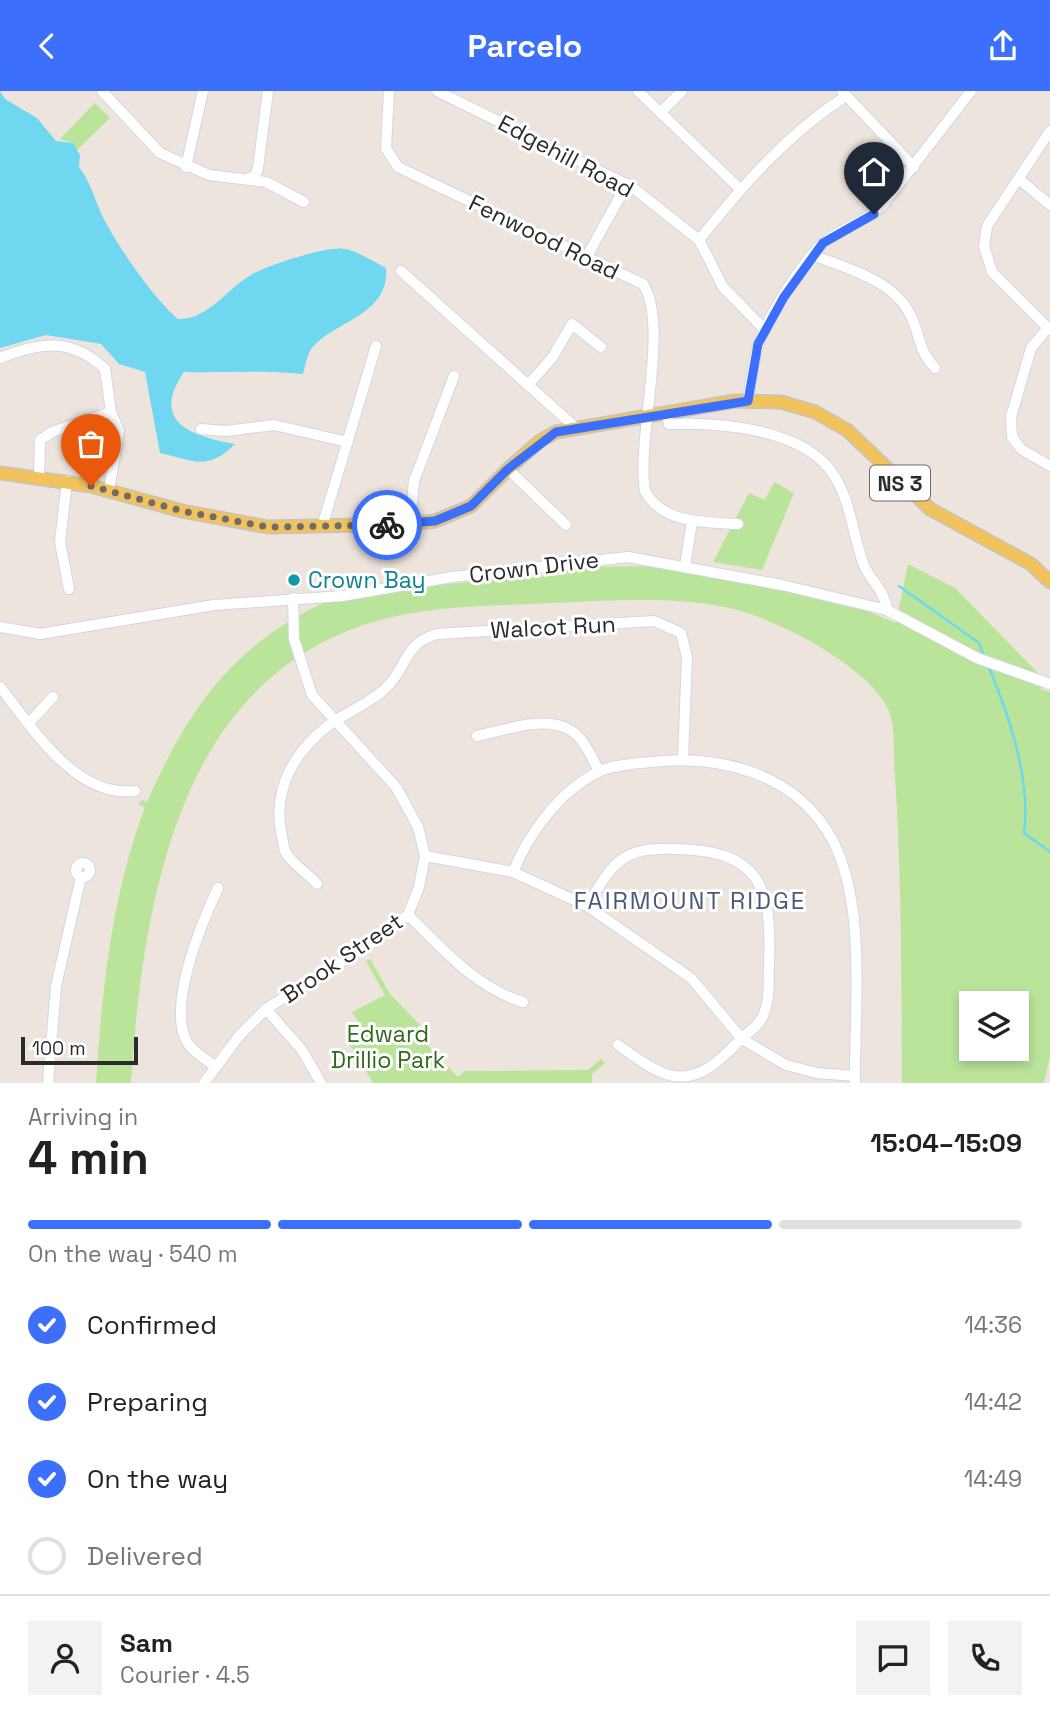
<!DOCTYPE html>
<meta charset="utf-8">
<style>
:root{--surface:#fff;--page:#f2f2f2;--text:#222;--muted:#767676;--line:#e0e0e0;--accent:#3c6ffb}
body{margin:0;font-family:"Space Grotesk",sans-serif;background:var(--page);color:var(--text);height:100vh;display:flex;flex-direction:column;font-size:26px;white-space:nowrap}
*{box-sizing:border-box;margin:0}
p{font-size:23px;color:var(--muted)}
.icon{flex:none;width:38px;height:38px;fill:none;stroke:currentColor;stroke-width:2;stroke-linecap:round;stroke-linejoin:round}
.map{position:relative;height:992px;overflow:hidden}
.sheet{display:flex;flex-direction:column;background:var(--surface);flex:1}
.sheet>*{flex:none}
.controls{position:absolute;left:959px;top:900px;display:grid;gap:14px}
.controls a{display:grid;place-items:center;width:70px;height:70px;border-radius:0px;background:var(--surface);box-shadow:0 4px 10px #0003;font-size:35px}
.scale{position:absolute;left:21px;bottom:18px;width:117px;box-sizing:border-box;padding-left:7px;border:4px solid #2b2b2b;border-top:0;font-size:19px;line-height:24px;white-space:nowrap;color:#2b2b2b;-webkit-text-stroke:5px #fff;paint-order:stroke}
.pin{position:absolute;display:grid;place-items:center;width:60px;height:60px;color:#fff;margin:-72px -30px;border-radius:50% 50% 50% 0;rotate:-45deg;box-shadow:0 0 7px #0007}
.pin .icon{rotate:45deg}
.courier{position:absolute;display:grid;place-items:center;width:70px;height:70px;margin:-35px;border:5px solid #3c6ffb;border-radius:50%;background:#fff;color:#222;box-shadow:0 2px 9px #0007}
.summary em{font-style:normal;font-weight:700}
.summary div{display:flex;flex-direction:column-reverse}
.summary{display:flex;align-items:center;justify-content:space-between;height:119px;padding:0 28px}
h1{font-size:46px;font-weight:700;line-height:52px}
.bar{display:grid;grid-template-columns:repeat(4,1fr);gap:10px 7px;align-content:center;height:84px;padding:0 28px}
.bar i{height:9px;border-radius:5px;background:var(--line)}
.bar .current{background:var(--accent)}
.bar p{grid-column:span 4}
.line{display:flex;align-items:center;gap:18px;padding:0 28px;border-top:2px solid var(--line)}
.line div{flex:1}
.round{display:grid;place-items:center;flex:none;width:74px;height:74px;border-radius:0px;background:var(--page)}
ol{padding:0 28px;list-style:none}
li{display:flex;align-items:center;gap:21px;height:77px}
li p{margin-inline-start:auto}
li .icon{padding:7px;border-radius:50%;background:var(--accent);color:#fff;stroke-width:4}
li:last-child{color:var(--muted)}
li i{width:38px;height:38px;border:4px solid var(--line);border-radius:50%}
header{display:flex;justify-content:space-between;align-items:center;height:91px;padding:0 28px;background:var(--accent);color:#fff;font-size:32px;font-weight:700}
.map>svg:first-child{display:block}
.green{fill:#b9e499;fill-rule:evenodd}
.water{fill:#6fd8f0}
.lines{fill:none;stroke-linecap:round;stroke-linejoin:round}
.stream{stroke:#6fd8f0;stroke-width:2.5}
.minor-casing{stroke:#d2d7e4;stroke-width:12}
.major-casing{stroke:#c4c4c4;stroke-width:15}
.minor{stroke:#fff;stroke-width:10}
.major{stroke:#f2c35d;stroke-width:12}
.done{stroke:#6f6c69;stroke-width:7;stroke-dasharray:0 12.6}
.route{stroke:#3c6ffb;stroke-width:9}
.culture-dot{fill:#0f9aa8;stroke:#fff;stroke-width:2.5}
.labels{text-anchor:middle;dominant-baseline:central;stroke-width:6;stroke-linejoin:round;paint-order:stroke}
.shield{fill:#fff;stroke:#6b6b6b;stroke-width:2}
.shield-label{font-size:21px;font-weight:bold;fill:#2b2b2b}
.street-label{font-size:23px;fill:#2b2b2b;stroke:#fff}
.culture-label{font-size:23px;fill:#0d838f;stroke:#fff;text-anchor:start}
.park-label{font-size:23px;fill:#31691a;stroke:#fff}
.neighbourhood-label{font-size:24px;letter-spacing:2px;fill:#4b587c;stroke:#fff}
</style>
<header><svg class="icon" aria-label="back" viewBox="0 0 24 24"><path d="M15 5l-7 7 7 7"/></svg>Parcelo<svg class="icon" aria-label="share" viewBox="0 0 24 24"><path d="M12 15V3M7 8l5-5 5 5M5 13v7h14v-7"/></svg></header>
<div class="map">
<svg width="1050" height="992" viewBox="0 0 1050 992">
<rect width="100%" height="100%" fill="#ede5dd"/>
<g class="green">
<polygon points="95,12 110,27 77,59 73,52 60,48"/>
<polygon points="774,391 794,402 762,479 713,471 749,402 765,409"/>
<path d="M908,473L955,497L1039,583L1041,598L1050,601V966L1044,992H902C901,890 902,789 895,687C893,667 896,638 889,620C871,577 780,530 737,519C678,504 612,510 551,512C491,515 425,514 367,533C322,547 281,573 249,608C160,703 139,867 131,992H96C102,898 112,804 145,716L138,713L142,709L147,711C190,612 241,544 344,503L346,510L393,497L563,484V476L668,475V479L824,502L896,532ZM971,912H1017V957H971Z"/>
<polygon points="370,868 390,903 420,934 414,940 458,986 465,980 588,979 601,968 605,972 592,983 592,992 373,992 345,946 363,937 352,921 385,904 366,870"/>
</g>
<path class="water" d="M0,0L5,8L37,27L56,50L73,52L80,64L79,76C92,93 95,111 105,130C119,157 155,209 178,228C210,228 226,198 251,184C268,174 328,154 346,158C359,161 374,171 386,177C390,224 334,230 312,257C307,263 305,276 303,283C263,279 224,282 184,281C149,332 193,345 235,353C208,380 194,370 160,362L145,281L119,273L101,253L46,244L0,257Z"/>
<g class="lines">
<g class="stream">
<polyline points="899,495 979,552 984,565"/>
<path d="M988,574C1009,625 1031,687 1024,742L1050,761"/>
</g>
<defs>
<g id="minor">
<polyline points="102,0 160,62 209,84 266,91 304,111"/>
<path d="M389,0L386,57L398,76L643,193C670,235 636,348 645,400C662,433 707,431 738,433"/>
<polyline points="437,0 632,96 699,149 723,196 765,239"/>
<polyline points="638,0 740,98"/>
<polyline points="842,0 914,76"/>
<polyline points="661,21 682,0"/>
<polyline points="1050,40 987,135 984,155 992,181 1050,239"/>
<polyline points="186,76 203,0"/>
<polyline points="249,87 255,86 258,77 268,0"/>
<polyline points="1020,89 1050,114"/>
<path d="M699,149C743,94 787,43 846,5"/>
<path d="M813,164C847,178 892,188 910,223C921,244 917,258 935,277"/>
<polyline points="586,167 627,93"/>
<polyline points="401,180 575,336"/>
<polyline points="1048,237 1031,257 1011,326 1012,346 1021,358 1050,375"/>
<path d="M0,267C40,251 71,246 105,278L111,321L119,340L109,399"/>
<polyline points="528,294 552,267 572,233 601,256"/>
<path d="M748,310C751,291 753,270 759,252C770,223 800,173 823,152C840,137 861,134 882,115L971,0"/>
<path d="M666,321L669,333C719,331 806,337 835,386C851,412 853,444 863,472C870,490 885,499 887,519"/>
<polyline points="201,338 226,340 274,334 348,351"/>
<polyline points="508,378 566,434"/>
<polyline points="39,386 40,349 52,341 111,321"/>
<polyline points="67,390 60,451 69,498"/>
<polyline points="410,433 414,390 454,285"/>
<polyline points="322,436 376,255"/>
<polyline points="685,475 692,431"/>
<polyline points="0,536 40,543 214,514 342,505 452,486 628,466 782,494 887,519 977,567 1050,593"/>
<path d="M0,596C33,637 75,707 135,700"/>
<polyline points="29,632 53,606"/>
<path d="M477,645C505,639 544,624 570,639C584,647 592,667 599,680"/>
<polyline points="425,765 513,781 587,815 691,887 742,948 786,974 817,982 855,985"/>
<circle cx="83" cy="779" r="7"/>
<path d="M513,781C529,742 559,701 598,681C612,674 634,673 650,671C720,663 797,682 833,750C867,817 854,918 855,992"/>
<path d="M317,793C308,782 293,774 286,762C283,756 283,748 281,741C273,695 296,658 333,631C351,619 372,611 387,596C408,575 403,553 437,543L654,530L681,542L687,566L683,668"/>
<path d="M587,815C614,770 622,756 677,758C761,760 772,796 769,873C768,891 771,914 760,930C756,937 747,942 741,948C723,966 703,989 674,985C655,982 634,965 618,954"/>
<path d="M408,824C442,857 476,897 523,911"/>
<polyline points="266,918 302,959 321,992"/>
<path d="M214,975C206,968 190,959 186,949C168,912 202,831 218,797"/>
<polyline points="48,992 56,895 81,786"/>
<polyline points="204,992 239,945 266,918 372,852 408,824 419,796 425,765 418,736 396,696 312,604 294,548 293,507"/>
</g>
<polyline id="major" points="0,382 91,395 182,420 268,436 410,433 435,430 471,415 508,378 540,350 556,341 735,310 781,311 815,321 847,339 930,418 1031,473 1050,491"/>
</defs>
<use href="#minor" class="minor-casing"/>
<use href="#major" class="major-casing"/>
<use href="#minor" class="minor"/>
<use href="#major" class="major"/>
</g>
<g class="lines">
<polyline class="done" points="91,395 182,420 268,436 387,434"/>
<polyline class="route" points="387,434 435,430 471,415 508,378 556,341 748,310 758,253 784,206 823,152 874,123"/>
</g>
<circle class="culture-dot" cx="294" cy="489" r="7"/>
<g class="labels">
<rect class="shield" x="870" y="374.5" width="60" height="35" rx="5"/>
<g class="shield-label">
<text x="900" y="392">NS 3</text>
</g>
<g class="street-label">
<text transform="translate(566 65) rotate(28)">Edgehill Road</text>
<text transform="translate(544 146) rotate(26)">Fenwood Road</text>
<text transform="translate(534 476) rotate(-7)">Crown Drive</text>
<text transform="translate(553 536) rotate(-3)">Walcot Run</text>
<text transform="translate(342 867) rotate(-34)">Brook Street</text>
</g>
<g class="culture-label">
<text x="308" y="489">Crown Bay</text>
</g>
<g class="park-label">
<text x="388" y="943">Edward<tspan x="388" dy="26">Drillio Park</tspan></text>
</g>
<g class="neighbourhood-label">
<text x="690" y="809">FAIRMOUNT RIDGE</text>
</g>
</g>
</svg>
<div class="controls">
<a><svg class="icon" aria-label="layers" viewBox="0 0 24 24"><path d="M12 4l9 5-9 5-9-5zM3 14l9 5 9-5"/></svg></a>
</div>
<div class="scale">100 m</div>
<div class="pin" style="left:91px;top:395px;background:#ea580c"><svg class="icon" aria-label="bag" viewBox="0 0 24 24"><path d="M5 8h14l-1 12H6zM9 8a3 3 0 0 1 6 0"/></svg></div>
<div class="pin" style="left:874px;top:123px;background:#1f2937"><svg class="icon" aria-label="home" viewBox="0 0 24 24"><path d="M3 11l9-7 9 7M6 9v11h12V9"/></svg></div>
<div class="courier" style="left:387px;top:434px"><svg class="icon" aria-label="bike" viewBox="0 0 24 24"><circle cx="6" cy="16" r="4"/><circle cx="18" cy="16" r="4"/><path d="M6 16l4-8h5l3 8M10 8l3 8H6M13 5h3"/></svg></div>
</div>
<section class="sheet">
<div class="summary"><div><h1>4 min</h1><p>Arriving in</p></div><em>15:04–15:09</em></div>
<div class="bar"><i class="current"></i><i class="current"></i><i class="current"></i><i></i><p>On the way · 540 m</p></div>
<ol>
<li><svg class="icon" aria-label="check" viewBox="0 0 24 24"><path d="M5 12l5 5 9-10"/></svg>Confirmed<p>14:36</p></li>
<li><svg class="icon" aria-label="check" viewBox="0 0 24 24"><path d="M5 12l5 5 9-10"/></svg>Preparing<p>14:42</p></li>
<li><svg class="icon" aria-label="check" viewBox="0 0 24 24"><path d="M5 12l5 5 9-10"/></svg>On the way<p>14:49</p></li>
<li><i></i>Delivered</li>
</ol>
<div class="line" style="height:126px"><a class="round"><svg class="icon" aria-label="person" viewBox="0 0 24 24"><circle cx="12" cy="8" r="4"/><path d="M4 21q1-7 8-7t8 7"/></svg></a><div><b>Sam</b><p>Courier · 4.5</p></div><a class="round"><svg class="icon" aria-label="chat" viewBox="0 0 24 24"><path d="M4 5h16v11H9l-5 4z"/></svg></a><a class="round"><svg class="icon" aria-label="phone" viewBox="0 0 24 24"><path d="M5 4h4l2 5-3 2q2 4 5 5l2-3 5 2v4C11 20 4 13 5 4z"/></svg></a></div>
</section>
